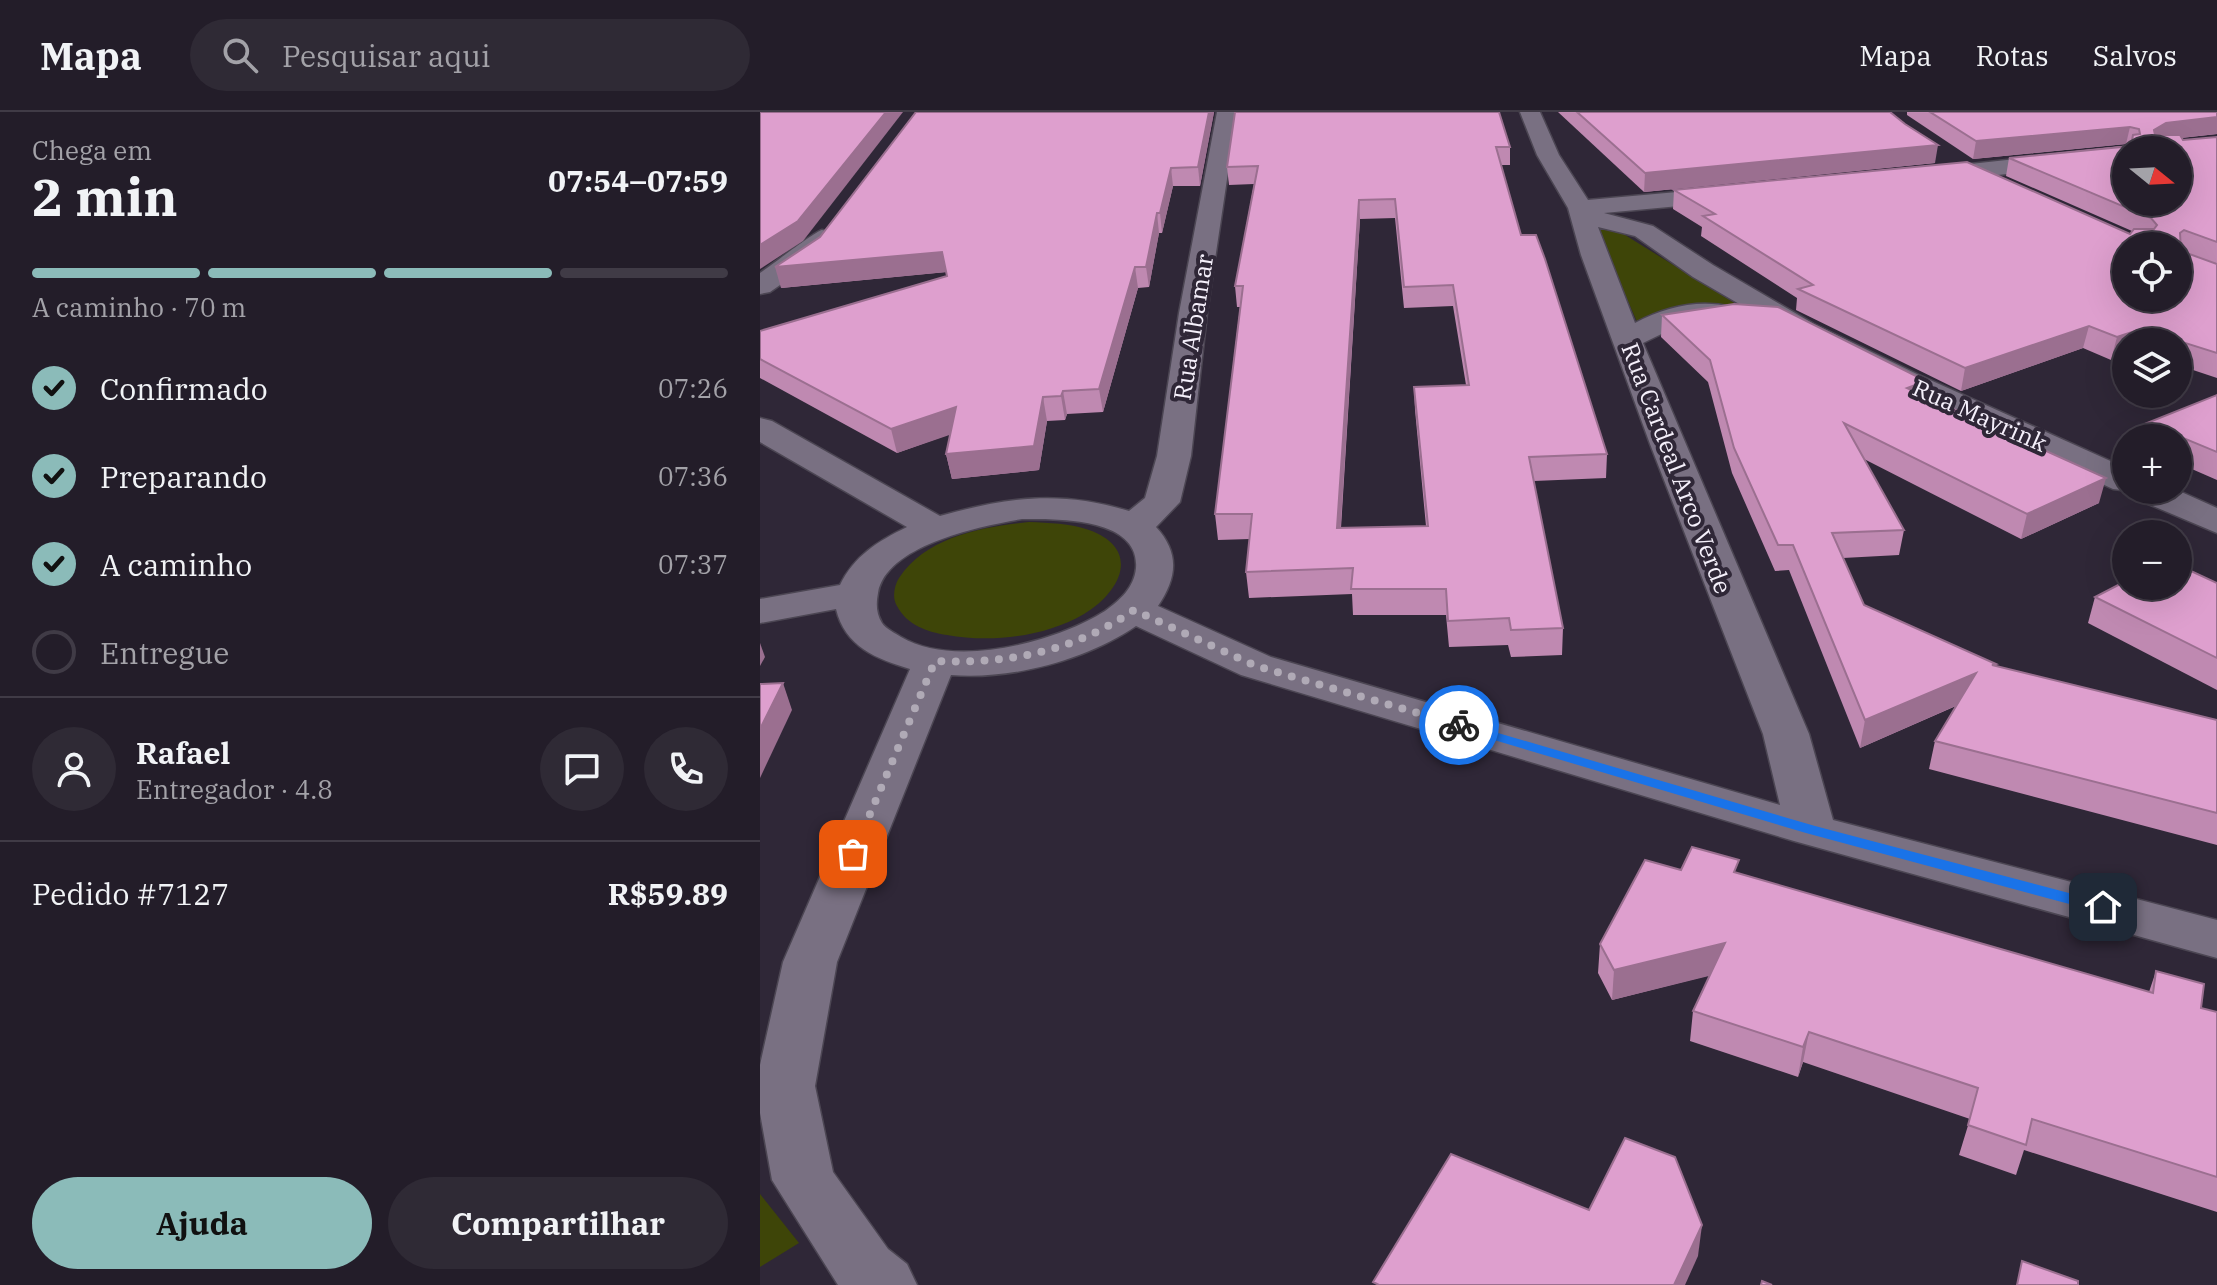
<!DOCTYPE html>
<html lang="pt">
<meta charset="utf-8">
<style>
:root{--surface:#231d29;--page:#2f2a35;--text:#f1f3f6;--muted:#a3a2a8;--line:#403b46;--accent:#8bbbb9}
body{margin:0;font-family:"IBM Plex Serif",serif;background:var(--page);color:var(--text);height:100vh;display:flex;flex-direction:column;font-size:30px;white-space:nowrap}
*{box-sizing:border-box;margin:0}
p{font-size:26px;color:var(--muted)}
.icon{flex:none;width:44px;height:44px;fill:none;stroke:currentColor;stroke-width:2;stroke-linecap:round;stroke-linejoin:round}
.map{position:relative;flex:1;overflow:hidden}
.side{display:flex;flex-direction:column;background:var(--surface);width:760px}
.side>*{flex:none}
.needle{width:52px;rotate:108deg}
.tools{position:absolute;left:1352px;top:24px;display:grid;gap:16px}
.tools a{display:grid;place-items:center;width:80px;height:80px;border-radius:50%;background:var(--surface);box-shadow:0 8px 32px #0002,0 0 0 2px var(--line);font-size:40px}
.pin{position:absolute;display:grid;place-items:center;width:68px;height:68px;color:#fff;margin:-34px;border-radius:16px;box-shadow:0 4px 12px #0006}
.courier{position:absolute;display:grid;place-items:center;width:80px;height:80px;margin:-40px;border:6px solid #1a73e8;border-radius:50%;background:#fff;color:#222;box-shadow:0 2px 10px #0007}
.headline em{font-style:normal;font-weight:800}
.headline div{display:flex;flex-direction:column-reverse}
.headline{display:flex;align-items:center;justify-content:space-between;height:136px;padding:0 32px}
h1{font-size:52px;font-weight:800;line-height:60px}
.bar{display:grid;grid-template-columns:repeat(4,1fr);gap:12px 8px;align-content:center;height:96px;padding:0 32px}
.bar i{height:10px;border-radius:6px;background:var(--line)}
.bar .on{background:var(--accent)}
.bar p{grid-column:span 4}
.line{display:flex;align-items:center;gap:20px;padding:0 32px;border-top:2px solid var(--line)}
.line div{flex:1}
.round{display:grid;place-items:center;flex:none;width:84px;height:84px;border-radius:42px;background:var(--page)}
ol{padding:0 32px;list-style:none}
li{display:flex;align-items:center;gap:24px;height:88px}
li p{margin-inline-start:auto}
li .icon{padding:8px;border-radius:50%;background:var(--accent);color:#111;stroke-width:4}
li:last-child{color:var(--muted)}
li i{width:44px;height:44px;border:4px solid var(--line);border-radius:50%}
.primary-button{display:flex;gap:16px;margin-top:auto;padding:16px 32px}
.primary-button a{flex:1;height:92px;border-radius:48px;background:var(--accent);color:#111;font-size:32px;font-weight:800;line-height:92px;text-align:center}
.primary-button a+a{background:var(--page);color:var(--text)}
header{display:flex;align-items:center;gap:48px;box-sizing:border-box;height:112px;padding:0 40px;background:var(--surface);border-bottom:2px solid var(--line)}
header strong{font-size:38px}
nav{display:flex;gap:44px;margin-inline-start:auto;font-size:28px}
.search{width:560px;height:72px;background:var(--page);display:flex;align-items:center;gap:20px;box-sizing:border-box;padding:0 28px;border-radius:44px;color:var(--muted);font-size:30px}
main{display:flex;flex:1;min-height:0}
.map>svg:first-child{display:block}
.green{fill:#3e4508}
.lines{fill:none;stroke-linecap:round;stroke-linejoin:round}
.minor-casing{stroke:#4c4653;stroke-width:3}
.minor{fill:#797082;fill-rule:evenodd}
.wall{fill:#bf89b1;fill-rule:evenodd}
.shaded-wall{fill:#9b6f90}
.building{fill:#de9fce;stroke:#9b6f90;stroke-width:2;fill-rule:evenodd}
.route{fill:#1a73e8}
.done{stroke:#b0aab6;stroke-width:8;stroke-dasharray:0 14.4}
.labels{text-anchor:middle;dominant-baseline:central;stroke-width:8;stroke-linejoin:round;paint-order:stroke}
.far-street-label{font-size:24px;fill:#f5f0fb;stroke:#2f2737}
</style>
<header>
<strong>Mapa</strong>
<div class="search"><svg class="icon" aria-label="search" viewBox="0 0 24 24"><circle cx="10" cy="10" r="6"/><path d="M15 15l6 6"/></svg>Pesquisar aqui</div>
<nav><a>Mapa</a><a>Rotas</a><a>Salvos</a></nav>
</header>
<main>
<section class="side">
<div class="headline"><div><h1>2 min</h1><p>Chega em</p></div><em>07:54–07:59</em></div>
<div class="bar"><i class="on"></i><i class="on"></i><i class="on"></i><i></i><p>A caminho · 70 m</p></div>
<ol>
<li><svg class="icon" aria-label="check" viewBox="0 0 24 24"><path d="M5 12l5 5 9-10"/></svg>Confirmado<p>07:26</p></li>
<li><svg class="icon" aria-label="check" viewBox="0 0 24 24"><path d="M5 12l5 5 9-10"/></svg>Preparando<p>07:36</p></li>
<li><svg class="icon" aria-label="check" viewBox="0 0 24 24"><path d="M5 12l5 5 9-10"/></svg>A caminho<p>07:37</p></li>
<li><i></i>Entregue</li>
</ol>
<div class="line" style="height:144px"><a class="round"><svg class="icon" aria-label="person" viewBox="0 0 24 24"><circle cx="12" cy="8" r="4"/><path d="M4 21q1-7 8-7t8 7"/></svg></a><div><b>Rafael</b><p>Entregador · 4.8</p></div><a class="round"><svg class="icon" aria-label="chat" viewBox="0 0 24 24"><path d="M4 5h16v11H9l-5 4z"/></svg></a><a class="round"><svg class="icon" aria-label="phone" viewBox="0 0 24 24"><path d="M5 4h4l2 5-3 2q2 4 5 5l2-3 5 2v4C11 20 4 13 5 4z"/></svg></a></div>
<div class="line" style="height:104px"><div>Pedido #7127</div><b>R$59.89</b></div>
<div class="primary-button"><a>Ajuda</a><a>Compartilhar</a></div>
</section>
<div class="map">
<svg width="1457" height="1173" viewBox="0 0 1457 1173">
<rect width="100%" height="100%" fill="#2f2737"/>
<g class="green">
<path d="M849,113L989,200C945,195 918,191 878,212L835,114Z"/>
<path d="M269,410C289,411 310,411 329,418C382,437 361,480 324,502C285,525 231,531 187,523C167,520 147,513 137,494C132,486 134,474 139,466C167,424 223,415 269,410Z"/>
<polygon points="0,1082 39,1131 0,1155"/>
</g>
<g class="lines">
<defs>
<g id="minor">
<path d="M457,0H477L447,201L431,344L420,390L396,415C420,441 417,466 398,494L511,545L1020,693L1003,622L890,332L821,143L808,96L777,43L760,0H780L799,43L828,88L973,75L982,77L985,82L982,87L973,89L844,101L893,114L953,153L1054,212L1159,263L1366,356V378H1417L1457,396V421L1374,386L1370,379L1353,377L1137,277L1034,224L933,165L875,124L838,115L875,211C905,195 939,187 972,195L976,201L972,207L924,211L883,231L1049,622L1073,708L1457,808V846L1034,729L481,563L376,514C326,548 252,568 191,563L77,850L55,974L73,1060L128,1137L147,1152L157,1173H78L12,1068L0,1001V953L23,850L150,557C117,547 85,535 76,497L0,511V487L80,473C94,444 118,429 147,415L0,330V306L12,309L180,404C248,385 301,378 369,399L385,386L397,344L419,201ZM262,407C296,407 380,405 376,456C374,476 360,488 345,499C296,530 195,557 141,525C135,521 126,517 122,511C116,501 116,492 118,481C126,433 221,414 262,407Z"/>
<polygon points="1366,35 1375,38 1366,38 1366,49 1165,71 1157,69 1153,64 1157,59 1165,57"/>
<path d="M62,118L71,120L75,126L63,143L10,180L0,182V161C12,153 54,120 62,118Z"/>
</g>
</defs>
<use href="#minor" class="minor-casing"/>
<use href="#minor" class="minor"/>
</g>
<g class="wall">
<polygon points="156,0 454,0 440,74 413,74 402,121 399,121 389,175 378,176 343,300 307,302 305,308 287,309 279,358 192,367 186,342 190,322 137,341 0,266 0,219 187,164 186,160 21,176"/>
<polygon points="798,0 1130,0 1175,51 884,80"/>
<polygon points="1147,0 1457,0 1457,22 1421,26 1423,28 1457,25 1457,266 1418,253 1418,230 1366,230 1366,242 1351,248 1323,236 1201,279 1036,198 1037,186 941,124 942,115 913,97 914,78 1370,122 1372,119 1246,64 1249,46 1371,33 1366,32 1213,47 1147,3"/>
<path d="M750,35V53H741L761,123L847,342L846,366L774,369L803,516L802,543L751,545L748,533L689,535L686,503H593L592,482L489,486L486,460L490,427L458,428L455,402L480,195H477L475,174L494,72L469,73L467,55ZM635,106L644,196L693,194L706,273L654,275L655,298L666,414L581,416L600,107Z"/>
<polygon points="902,203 1164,283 1339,391 1261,427 1104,347 1144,418 1139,443 1083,446 1104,493 1235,554 1457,608 1457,733 1169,657 1175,629 1196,594 1100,636 1029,458 1015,459 972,361 948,270 901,225"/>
<polygon points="1457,283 1457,368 1418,351 1418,326 1383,326 1387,311"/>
<polygon points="1457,471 1457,578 1328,511 1335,485"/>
<polygon points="921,758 978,761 1389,880 1396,859 1441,896 1457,900 1457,1100 1264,1038 1256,1063 1199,1043 1210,1007 1043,950 1038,965 930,929 933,899 950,863 852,888 838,861 840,832"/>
</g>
<g class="shaded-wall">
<polygon points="126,0 143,0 43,129 0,157 0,133"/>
<polygon points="449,0 454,0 440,74 438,55"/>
<polygon points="1457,5 1457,22 1402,28 1389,35 1394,18 1406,11"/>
<polygon points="1370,15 1366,32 1213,47 1216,29"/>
<polygon points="1178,33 1175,51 884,80 885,61"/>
<polygon points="411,56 413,74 402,121 400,101"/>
<polygon points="599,88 600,107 579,442 577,416"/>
<polygon points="397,101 399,121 389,175 386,155"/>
<polygon points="182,140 187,160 21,176 15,155"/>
<polygon points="375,155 378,176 343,300 339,277"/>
<polygon points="1329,214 1323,236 1201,279 1205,256"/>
<polygon points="1381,217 1378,230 1366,230 1366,242 1351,248 1357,225"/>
<polygon points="1166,269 1162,292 1147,276"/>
<polygon points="303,279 307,302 305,308 301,284"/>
<polygon points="283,285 287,309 279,358 192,367 186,342"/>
<polygon points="196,295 201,319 137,341 131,317"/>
<polygon points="1346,366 1339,391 1261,427 1267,402"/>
<polygon points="0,531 5,545 0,554"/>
<polygon points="1216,561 1209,588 1100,636 1105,608"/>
<polygon points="23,571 32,598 0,666 0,617"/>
<polygon points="965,831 961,861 852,888 854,858"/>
<polygon points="1049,920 1043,950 1038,965 1043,935"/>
<polygon points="942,1113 938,1144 925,1173 914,1173"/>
</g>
<g class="building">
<polygon points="0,0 126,0 38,109 0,133"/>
<polygon points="156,0 449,0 438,55 411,56 400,101 397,101 386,155 375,155 339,277 303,279 301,284 283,285 274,334 186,342 196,295 131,317 0,247 0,219 187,164 182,140 15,155 60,125"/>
<path d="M475,0H739L750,35H736L761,123H776L785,147L847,342L769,345L803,516L751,518L749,506L688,509L686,477H591L593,456L486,460L492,402H455L483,174H475L498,54L467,55ZM635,87L644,175L693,173L709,273L654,275L668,414L577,416L599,88Z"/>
<polygon points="817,0 1130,0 1145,12 1178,33 885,61"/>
<path d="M1170,0H1457V5L1406,11L1394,18L1395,23H1420L1423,28L1457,25V130L1424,118L1420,121L1421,139L1457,152V241L1381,217L1357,225L1329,214L1205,256L1038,177L1053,173L943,104L955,102L914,78L1207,50L1370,122L1374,117H1394L1397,113L1391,106L1249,46L1371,34L1373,23L1380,22L1379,17L1370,15L1216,29ZM1366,38H1418V90H1366ZM1366,134H1418V186H1366Z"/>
<polygon points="974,192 1018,195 1166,269 1147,276 1346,366 1267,402 1084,311 1144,418 1072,421 1104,493 1236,552 1232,553 1457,608 1457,701 1175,629 1216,561 1105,608 1033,433 1018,433 974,336 950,248 902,203"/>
<polygon points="1457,283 1457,340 1387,311"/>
<polygon points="1418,453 1457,471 1457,546 1335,485 1366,469 1366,474 1418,474"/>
<polygon points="23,571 0,617 0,572"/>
<polygon points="932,735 979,748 974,760 1393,881 1396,859 1444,872 1441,896 1457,900 1457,1065 1272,1007 1266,1033 1208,1013 1218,976 1049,920 1043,935 933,899 965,831 854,858 840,832 885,748 921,758"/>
<polygon points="865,1026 915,1045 942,1113 914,1173 619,1173 613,1170 691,1042 829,1098"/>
<polygon points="1262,1149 1318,1169 1318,1173 1257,1173"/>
<polygon points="1002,1169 1012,1173 1001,1173"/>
</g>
<polygon class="route" points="694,611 704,611 1055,714 1343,790 1350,795 1343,801 1046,721 694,616"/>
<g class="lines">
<path class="done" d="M93,742L175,549C248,552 313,540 374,498L496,554L699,613"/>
</g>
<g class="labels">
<g class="far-street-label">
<text transform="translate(433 215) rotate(-81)">Rua Albamar</text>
<text transform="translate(1220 303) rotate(24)">Rua Mayrink</text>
<text transform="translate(917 356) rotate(69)">Rua Cardeal Arco Verde</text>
</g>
</g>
</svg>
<div class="tools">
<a><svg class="needle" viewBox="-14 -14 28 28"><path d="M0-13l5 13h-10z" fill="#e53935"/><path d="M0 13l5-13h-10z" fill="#a3a2a8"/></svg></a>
<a><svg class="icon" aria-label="locate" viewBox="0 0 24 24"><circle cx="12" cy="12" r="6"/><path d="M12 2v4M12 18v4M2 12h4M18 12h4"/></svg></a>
<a><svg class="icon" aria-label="layers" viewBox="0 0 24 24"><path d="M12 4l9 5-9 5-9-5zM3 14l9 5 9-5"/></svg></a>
<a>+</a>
<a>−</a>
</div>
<div class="pin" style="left:93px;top:742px;background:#ea580c"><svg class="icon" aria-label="bag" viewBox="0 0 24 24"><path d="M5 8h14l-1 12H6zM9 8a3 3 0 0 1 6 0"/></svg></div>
<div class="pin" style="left:1343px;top:795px;background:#1f2937"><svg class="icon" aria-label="home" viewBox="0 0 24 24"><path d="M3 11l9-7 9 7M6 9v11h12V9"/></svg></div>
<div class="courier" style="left:699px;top:613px"><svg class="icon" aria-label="bike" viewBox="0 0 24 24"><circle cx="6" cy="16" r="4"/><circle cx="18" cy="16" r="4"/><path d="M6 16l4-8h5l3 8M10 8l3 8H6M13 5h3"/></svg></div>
</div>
</main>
